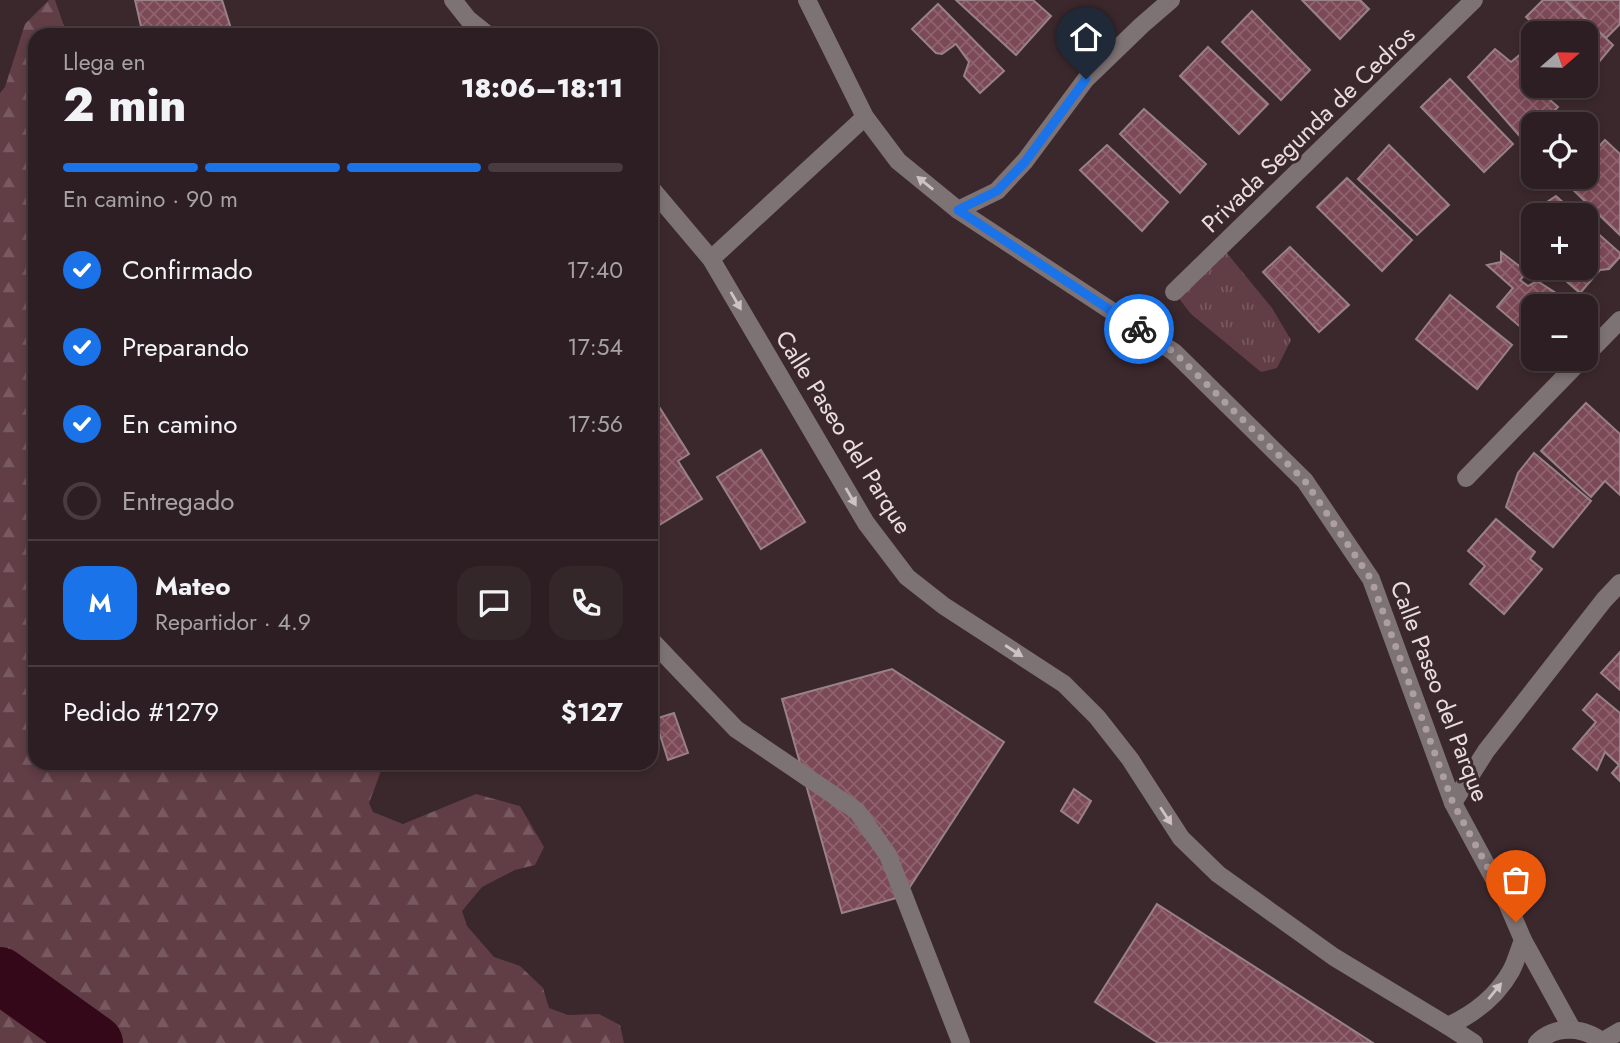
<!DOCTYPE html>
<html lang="es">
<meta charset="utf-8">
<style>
:root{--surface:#2c1e22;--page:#34272a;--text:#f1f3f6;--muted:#a6a2a5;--line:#483c40;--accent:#1a73e8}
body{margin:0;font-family:Jost,sans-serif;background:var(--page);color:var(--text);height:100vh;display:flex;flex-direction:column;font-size:26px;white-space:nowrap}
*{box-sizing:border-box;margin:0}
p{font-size:23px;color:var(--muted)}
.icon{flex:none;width:38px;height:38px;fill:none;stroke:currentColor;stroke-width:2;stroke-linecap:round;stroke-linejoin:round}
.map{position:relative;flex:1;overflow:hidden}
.sheet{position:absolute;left:28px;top:28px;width:630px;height:742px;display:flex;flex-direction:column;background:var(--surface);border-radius:21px;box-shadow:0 4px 10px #0003,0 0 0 2px var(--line)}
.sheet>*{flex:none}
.needle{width:46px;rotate:70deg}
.buttons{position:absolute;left:1521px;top:21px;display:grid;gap:14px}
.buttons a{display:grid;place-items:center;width:77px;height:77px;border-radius:14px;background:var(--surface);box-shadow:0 4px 10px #0003,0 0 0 2px var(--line);font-size:35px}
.pin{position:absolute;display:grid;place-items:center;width:60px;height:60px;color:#fff;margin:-72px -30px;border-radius:50% 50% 50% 0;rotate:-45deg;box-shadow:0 0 7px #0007}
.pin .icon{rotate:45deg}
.courier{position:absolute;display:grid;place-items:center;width:70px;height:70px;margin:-35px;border:5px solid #1a73e8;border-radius:50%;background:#fff;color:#222;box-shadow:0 2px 9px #0007}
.headline em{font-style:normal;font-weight:800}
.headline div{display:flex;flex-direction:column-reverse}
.headline{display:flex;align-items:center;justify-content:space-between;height:119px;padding:0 35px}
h1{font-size:46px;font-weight:800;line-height:52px}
.bar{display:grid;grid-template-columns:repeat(4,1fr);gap:10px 7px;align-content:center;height:84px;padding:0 35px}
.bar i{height:9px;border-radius:5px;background:var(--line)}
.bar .on{background:var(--accent)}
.bar p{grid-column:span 4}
.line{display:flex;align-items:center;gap:18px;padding:0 35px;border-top:2px solid var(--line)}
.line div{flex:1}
.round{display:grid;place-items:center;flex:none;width:74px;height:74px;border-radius:21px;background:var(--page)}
ol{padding:0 35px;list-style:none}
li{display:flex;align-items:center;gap:21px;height:77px}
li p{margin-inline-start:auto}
li .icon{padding:7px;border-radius:50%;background:var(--accent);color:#fff;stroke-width:4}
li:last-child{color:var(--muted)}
li i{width:38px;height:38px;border:4px solid var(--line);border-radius:50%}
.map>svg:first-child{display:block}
.forest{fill:url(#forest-firs)}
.park{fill:url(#park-tufts)}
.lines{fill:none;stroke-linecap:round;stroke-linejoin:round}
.river{stroke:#340818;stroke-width:56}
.building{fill:url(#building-cross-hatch);stroke:#998287;stroke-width:2}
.minor{stroke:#7d7274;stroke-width:18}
.oneway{fill:#cfc2c5}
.done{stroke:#ad9ea1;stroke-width:7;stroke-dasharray:0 12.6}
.route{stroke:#1a73e8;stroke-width:9}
.labels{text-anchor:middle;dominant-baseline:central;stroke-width:6;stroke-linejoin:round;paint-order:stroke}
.street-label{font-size:24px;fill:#eadde0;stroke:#3b282d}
</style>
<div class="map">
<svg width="1620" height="1043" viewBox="0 0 1620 1043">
<defs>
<pattern id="forest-firs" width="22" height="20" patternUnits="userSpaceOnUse" patternTransform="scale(1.75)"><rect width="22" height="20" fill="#613d46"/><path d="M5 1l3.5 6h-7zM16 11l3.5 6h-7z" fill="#785960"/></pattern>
<pattern id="park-tufts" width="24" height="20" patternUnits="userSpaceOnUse" patternTransform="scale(1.75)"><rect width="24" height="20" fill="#613d46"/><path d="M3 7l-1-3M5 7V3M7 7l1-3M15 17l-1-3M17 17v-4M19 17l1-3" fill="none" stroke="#785960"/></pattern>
<pattern id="building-cross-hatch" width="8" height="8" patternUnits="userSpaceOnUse" patternTransform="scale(1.75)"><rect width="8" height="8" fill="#7c4956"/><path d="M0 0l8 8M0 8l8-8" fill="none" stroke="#8f636e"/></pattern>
</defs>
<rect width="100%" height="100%" fill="#3b282d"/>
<polygon class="forest" points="49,0 55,0 67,35 35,35 35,763 384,763 369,803 373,812 403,824 476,794 520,806 544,847 535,865 515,870 482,887 462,911 467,926 494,957 520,966 543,988 549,1008 568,1015 599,1014 620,1025 624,1043 0,1043 0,93 5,87 25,24"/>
<polygon class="park" points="1226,252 1272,308 1291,340 1277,368 1261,372 1191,314 1174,292"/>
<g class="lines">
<polyline class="river" points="0,975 95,1043"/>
</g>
<g class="building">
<polygon points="135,0 223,0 222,0 233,35 143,35"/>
<polygon points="956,0 1033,0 1051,16 1016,55"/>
<polygon points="1302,0 1360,0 1369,9 1340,39"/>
<polygon points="1543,0 1565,0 1613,45 1588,75 1586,73 1586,33 1543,33 1526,17"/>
<polygon points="1567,0 1620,0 1620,24 1606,38 1566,1"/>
<polygon points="938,4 1004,71 980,93 964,76 969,62 956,44 942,54 936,53 912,29"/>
<polygon points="1252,11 1310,70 1281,100 1222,42"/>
<polygon points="1208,47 1268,104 1239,134 1180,76"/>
<polygon points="1528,48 1533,52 1533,86 1564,86 1549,99 1558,107 1541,124 1533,124 1533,133 1524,141 1468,77 1495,49 1511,62"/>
<polygon points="1450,79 1513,144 1484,172 1421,107"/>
<polygon points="1144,109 1206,164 1180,193 1120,134"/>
<polygon points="1605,140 1620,154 1620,235 1565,182 1570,177 1586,177 1586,160"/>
<polygon points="1107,145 1168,202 1142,231 1080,170"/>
<polygon points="1389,145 1449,205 1417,235 1358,179"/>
<polygon points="1347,178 1412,240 1382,271 1317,207"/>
<polygon points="1556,196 1577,215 1542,215 1535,210"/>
<polygon points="1586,223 1620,253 1620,257 1609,269 1600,270 1580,293 1551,268 1586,268"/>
<polygon points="1290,247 1349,305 1319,332 1263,272"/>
<polygon points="1501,252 1527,272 1520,280 1528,286 1537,281 1567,300 1560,306 1544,306 1543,304 1541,306 1533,306 1533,334 1531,336 1497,307 1513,288 1487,265 1501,262"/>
<polygon points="1450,295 1512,345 1477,389 1416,339"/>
<polygon points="651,394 689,454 678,461 702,499 651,530"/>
<polygon points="1586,403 1620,434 1620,495 1605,481 1591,497 1541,451"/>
<polygon points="761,450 805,522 761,549 717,477"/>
<polygon points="1534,453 1591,501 1553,547 1506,507 1518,473"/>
<polygon points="1496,519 1535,552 1530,559 1542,569 1504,614 1470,584 1485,566 1468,551"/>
<polygon points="1620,652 1620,690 1601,673"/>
<polygon points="892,669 1004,742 904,896 842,913 782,699"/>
<polygon points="1597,694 1620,713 1620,781 1612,773 1619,765 1605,752 1597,770 1573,749 1596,722 1583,710"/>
<polygon points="674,713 688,753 668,760 655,719"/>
<polygon points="1074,789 1091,801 1078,823 1061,811"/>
<polygon points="1157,904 1373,1043 1158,1043 1095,1002"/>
</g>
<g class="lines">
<g class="minor">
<polyline points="453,0 468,19 488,35"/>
<polyline points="807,0 865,117 898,161 958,210 1174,352 1305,481 1371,579 1453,803 1508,905 1523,940 1572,1029"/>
<polyline points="651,188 711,259 866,523 907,577 944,606 1064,684 1097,717 1130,759 1181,838 1218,874 1334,957 1448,1026 1474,1043"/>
<polyline points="958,210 997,191 1025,161 1086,79 1142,25 1171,0"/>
<polyline points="711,259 865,117"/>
<polyline points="1174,292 1474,0"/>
<polyline points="1586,355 1620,320"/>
<polyline points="1466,478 1582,359"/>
<polyline points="651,640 736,729 857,811 888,855 961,1043"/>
<polyline points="1453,803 1486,751 1604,600 1620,583"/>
<path d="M1448,1026C1474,1014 1497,996 1511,971C1516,962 1519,950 1523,940"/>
<polyline points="1603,1041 1620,1031"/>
<path d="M1537,1043C1556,1024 1585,1027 1604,1043"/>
</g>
</g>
<defs><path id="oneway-solid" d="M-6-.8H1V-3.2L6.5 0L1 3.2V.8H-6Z" transform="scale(1.75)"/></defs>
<g class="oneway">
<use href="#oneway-solid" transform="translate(925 183) rotate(-141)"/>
<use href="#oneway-solid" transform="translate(736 301) rotate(60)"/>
<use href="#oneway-solid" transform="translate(851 497) rotate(60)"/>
<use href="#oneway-solid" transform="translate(1014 651) rotate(33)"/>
<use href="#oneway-solid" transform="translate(1166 816) rotate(57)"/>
<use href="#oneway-solid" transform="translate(1495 991) rotate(-51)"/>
</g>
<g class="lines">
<polyline class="done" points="1139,329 1174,352 1305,481 1371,579 1453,803 1508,905 1516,922"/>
<polyline class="route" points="1086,79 1025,162 997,191 958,210 1139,329"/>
</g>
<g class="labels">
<g class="street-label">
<text transform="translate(1308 129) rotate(-44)">Privada Segunda de Cedros</text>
<text transform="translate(844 432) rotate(58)">Calle Paseo del Parque</text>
<text transform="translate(1440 691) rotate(69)">Calle Paseo del Parque</text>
</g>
</g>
</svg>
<div class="buttons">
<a><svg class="needle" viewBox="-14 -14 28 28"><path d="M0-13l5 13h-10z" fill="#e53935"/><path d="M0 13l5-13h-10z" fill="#a6a2a5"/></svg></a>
<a><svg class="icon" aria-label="locate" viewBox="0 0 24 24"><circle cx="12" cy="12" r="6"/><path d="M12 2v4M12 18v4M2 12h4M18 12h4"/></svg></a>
<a>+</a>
<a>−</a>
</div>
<div class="pin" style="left:1516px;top:922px;background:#ea580c"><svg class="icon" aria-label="bag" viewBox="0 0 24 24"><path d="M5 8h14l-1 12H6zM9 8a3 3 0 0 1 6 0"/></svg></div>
<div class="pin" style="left:1086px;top:79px;background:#1f2937"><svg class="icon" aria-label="home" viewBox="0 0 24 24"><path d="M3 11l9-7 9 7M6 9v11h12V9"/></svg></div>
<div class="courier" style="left:1139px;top:329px"><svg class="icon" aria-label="bike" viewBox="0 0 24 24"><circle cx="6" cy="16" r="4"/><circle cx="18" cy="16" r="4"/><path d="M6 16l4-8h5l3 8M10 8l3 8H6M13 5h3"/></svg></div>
<section class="sheet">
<div class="headline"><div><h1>2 min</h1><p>Llega en</p></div><em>18:06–18:11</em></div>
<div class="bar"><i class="on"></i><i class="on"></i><i class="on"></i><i></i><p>En camino · 90 m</p></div>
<ol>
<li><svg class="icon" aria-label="check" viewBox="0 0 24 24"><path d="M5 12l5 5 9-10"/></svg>Confirmado<p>17:40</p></li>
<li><svg class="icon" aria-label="check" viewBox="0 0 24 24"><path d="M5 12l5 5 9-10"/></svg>Preparando<p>17:54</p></li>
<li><svg class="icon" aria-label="check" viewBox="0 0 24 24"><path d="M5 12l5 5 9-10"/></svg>En camino<p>17:56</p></li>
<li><i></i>Entregado</li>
</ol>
<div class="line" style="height:126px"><b class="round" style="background:var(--accent);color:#fff">M</b><div><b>Mateo</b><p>Repartidor · 4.9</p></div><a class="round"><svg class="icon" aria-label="chat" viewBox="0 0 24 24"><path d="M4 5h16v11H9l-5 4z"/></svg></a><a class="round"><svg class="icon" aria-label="phone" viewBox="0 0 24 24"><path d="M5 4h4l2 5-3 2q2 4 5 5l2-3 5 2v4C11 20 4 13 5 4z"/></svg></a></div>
<div class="line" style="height:91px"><div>Pedido #1279</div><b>$127</b></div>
</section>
</div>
